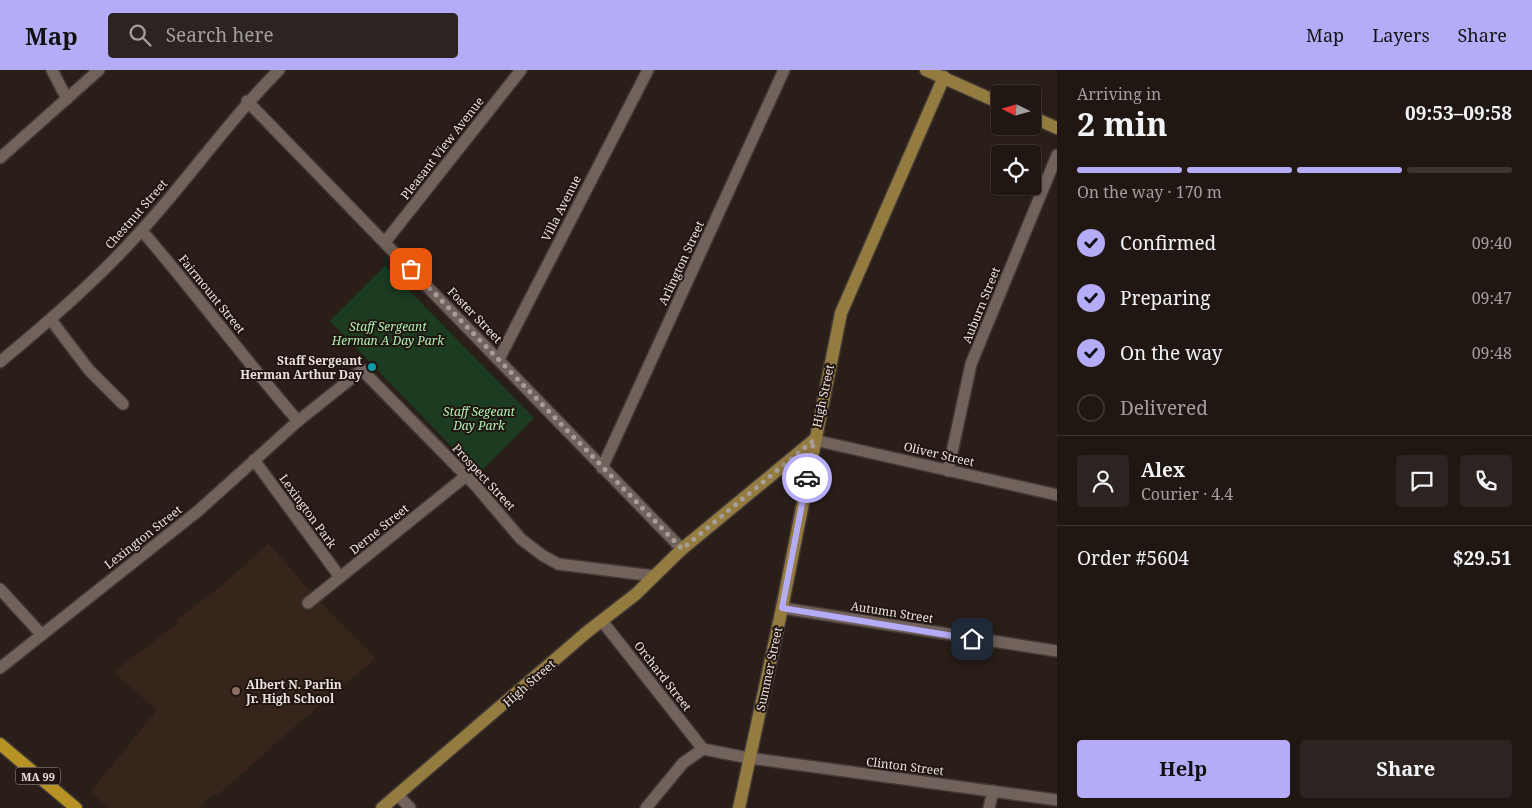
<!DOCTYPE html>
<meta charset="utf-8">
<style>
:root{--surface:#201612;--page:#2d2320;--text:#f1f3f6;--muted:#a29f9f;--line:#3d3532;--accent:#b5acf8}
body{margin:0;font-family:"Noto Serif",serif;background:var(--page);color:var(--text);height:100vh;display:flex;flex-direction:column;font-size:19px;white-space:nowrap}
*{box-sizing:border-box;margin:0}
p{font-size:16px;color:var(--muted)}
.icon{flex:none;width:28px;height:28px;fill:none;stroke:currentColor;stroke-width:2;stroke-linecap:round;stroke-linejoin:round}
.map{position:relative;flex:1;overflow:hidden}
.side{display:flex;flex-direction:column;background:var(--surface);width:475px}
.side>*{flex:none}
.needle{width:32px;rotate:275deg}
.fabs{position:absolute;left:991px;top:15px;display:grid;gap:10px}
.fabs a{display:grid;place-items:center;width:50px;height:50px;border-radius:5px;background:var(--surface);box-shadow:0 1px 4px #0004,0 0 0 1px var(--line);font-size:25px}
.pin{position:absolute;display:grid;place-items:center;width:42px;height:42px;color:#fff;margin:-21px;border-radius:10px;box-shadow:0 2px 8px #0006}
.courier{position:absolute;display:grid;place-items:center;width:50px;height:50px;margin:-25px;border:4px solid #b5acf8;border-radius:50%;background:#fff;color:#222;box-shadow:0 1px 6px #0007}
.head em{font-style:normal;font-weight:700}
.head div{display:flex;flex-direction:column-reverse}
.head{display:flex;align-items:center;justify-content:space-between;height:85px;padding:0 20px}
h1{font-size:32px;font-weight:700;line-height:38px}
.bar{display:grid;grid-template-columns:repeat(4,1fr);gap:8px 5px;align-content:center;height:60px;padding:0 20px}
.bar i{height:6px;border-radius:4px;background:var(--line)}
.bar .on{background:var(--accent)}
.bar p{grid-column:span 4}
.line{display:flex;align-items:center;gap:12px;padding:0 20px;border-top:1px solid var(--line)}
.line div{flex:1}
.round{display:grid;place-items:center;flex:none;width:52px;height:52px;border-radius:5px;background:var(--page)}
ol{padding:0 20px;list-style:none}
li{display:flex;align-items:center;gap:15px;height:55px}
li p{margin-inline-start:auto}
li .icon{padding:5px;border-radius:50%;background:var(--accent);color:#111;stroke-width:4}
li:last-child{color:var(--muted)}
li i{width:28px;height:28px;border:2px solid var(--line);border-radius:50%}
.primary-button{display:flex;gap:10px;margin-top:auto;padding:10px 20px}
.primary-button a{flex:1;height:58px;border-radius:5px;background:var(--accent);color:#111;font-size:20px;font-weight:700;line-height:58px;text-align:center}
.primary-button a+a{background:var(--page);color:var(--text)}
header{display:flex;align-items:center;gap:30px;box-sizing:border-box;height:70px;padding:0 25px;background:var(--accent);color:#111}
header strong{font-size:24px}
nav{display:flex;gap:28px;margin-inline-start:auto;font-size:18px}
.search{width:350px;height:45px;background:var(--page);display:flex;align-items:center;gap:12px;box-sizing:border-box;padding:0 18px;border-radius:5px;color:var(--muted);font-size:19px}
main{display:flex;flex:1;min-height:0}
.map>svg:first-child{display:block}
.built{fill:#37251c}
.green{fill:#1c3c21}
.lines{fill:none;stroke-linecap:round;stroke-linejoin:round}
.street-casing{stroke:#423834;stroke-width:14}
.secondary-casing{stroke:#423834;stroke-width:15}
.primary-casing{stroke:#423834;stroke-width:15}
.street{stroke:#71625b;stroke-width:11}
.secondary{stroke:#947b40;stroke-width:12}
.primary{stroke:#b69324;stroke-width:12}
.done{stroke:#a79d99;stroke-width:5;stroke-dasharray:0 9}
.route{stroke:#b5acf8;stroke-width:6}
.culture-dot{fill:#0f9aa8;stroke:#20150f;stroke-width:2}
.education-dot{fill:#8d6e63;stroke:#20150f;stroke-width:2}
.labels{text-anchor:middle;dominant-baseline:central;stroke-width:4;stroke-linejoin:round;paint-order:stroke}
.shield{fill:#20150f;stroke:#aea4a0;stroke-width:1}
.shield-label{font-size:11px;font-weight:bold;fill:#ebe2de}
.street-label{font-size:12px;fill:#ebe2de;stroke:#20150f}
.park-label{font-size:12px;font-style:italic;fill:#abf3b4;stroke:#20150f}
.poi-label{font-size:12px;font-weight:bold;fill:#ebe2de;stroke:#20150f;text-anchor:end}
</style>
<header>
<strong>Map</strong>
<div class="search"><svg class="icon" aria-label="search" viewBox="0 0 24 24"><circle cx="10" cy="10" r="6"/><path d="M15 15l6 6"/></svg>Search here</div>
<nav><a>Map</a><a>Layers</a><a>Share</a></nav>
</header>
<main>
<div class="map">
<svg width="1057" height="738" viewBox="0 0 1057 738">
<rect width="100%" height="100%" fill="#2a1e18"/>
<polygon class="built" points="269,473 309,521 376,588 286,664 218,725 214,723 199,738 109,738 90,722 157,640 113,602 178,553 176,550 220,517"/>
<polygon class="green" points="385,196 534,348 478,404 330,251"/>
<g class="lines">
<defs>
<g id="street">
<polyline points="52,0 67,29"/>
<polyline points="247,31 682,479"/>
<polyline points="0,88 99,0"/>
<path d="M142,161C196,223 244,289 298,351"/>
<polyline points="385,172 521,0"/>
<polyline points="51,250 89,300 123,334"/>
<polyline points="499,289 648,0"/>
<path d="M0,292C49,251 97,210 140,162C188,110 228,51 279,0"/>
<polyline points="814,370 1057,425"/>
<polyline points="254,390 340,507"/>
<polyline points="602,398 784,0"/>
<polyline points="948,401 971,294 1057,85"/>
<polyline points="0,519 42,565"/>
<polyline points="308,533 466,406"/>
<polyline points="782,538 1057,581"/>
<polyline points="602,551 703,679"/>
<polyline points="0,598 198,441 298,351 362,300 475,415 521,469 542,485 558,494 654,506"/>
<polyline points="398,725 410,738"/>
<polyline points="646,738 683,693 703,679 749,688 1057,730"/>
<polyline points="989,738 993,721"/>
</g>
<g id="secondary">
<polyline points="926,0 1000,33"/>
<polyline points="1032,47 1057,58"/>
<polyline points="382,738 587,562 636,524 682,479 814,370"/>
<polyline points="739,738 782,538 841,243 944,7"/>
</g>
<polyline id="primary" points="0,674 76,738"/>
</defs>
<use href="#street" class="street-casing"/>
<use href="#secondary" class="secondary-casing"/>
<use href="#primary" class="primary-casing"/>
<use href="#street" class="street"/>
<use href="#secondary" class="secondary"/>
<use href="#primary" class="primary"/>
</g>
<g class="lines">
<polyline class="done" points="411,199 682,479 814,370 807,408"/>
<polyline class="route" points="807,408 782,538 972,569"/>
</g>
<circle class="culture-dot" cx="372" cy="297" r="5"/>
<circle class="education-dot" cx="236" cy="621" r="5"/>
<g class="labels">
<rect class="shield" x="15.5" y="697.5" width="45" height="17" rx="4"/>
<g class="shield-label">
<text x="38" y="706">MA 99</text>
</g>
<g class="street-label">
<text transform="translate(442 78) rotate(-52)">Pleasant View Avenue</text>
<text transform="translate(561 138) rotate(-63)">Villa Avenue</text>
<text transform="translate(136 144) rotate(-49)">Chestnut Street</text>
<text transform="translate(681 193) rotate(-65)">Arlington Street</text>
<text transform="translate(212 224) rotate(51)">Fairmount Street</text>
<text transform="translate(981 235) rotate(-68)">Auburn Street</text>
<text transform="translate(475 245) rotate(46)">Foster Street</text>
<text transform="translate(823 326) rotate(-78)">High Street</text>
<text transform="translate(939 384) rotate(13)">Oliver Street</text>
<text transform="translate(484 407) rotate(47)">Prospect Street</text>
<text transform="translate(308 441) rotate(54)">Lexington Park</text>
<text transform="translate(379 459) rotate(-39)">Derne Street</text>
<text transform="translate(143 467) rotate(-38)">Lexington Street</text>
<text transform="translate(892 542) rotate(9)">Autumn Street</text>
<text transform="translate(769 599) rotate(-78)">Summer Street</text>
<text transform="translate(663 606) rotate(52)">Orchard Street</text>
<text transform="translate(529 613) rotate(-41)">High Street</text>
<text transform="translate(905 696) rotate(7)">Clinton Street</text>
</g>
<g class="park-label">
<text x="388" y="256">Staff Sergeant<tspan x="388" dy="14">Herman A Day Park</tspan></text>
<text x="479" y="341">Staff Segeant<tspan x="479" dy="14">Day Park</tspan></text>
</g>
<g class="poi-label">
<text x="362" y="290">Staff Sergeant<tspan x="362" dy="14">Herman Arthur Day</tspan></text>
<text x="246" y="614" text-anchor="start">Albert N. Parlin<tspan x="246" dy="14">Jr. High School</tspan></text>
</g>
</g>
</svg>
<div class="fabs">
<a><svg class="needle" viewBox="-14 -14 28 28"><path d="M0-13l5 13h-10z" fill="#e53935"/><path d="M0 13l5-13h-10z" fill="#a29f9f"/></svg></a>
<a><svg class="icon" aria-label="locate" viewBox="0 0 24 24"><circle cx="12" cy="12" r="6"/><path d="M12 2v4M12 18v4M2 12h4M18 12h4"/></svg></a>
</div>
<div class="pin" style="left:411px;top:199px;background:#ea580c"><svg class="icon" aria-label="bag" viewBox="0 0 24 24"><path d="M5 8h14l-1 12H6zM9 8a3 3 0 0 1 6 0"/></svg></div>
<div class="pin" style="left:972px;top:569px;background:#1f2937"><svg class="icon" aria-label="home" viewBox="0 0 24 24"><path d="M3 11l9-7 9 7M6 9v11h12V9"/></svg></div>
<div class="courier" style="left:807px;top:408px"><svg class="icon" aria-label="car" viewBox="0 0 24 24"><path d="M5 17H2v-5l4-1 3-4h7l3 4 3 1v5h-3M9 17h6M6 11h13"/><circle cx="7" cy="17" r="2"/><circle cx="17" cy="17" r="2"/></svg></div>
</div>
<section class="side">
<div class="head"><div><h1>2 min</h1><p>Arriving in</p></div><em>09:53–09:58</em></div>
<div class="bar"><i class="on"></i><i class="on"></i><i class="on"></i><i></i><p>On the way · 170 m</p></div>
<ol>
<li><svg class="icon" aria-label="check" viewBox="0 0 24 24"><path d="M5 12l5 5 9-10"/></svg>Confirmed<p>09:40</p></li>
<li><svg class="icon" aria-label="check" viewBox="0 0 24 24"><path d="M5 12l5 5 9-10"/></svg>Preparing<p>09:47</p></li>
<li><svg class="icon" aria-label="check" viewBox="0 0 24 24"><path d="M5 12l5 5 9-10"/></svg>On the way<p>09:48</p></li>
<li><i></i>Delivered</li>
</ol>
<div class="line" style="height:90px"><a class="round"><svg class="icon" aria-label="person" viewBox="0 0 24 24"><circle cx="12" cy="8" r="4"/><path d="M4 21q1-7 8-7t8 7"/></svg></a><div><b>Alex</b><p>Courier · 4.4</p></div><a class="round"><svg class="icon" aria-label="chat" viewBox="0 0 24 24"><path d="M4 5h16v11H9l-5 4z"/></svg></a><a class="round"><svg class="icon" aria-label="phone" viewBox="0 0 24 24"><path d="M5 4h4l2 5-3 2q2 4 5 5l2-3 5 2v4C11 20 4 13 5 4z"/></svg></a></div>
<div class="line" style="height:65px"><div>Order #5604</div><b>$29.51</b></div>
<div class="primary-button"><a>Help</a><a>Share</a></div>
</section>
</main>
